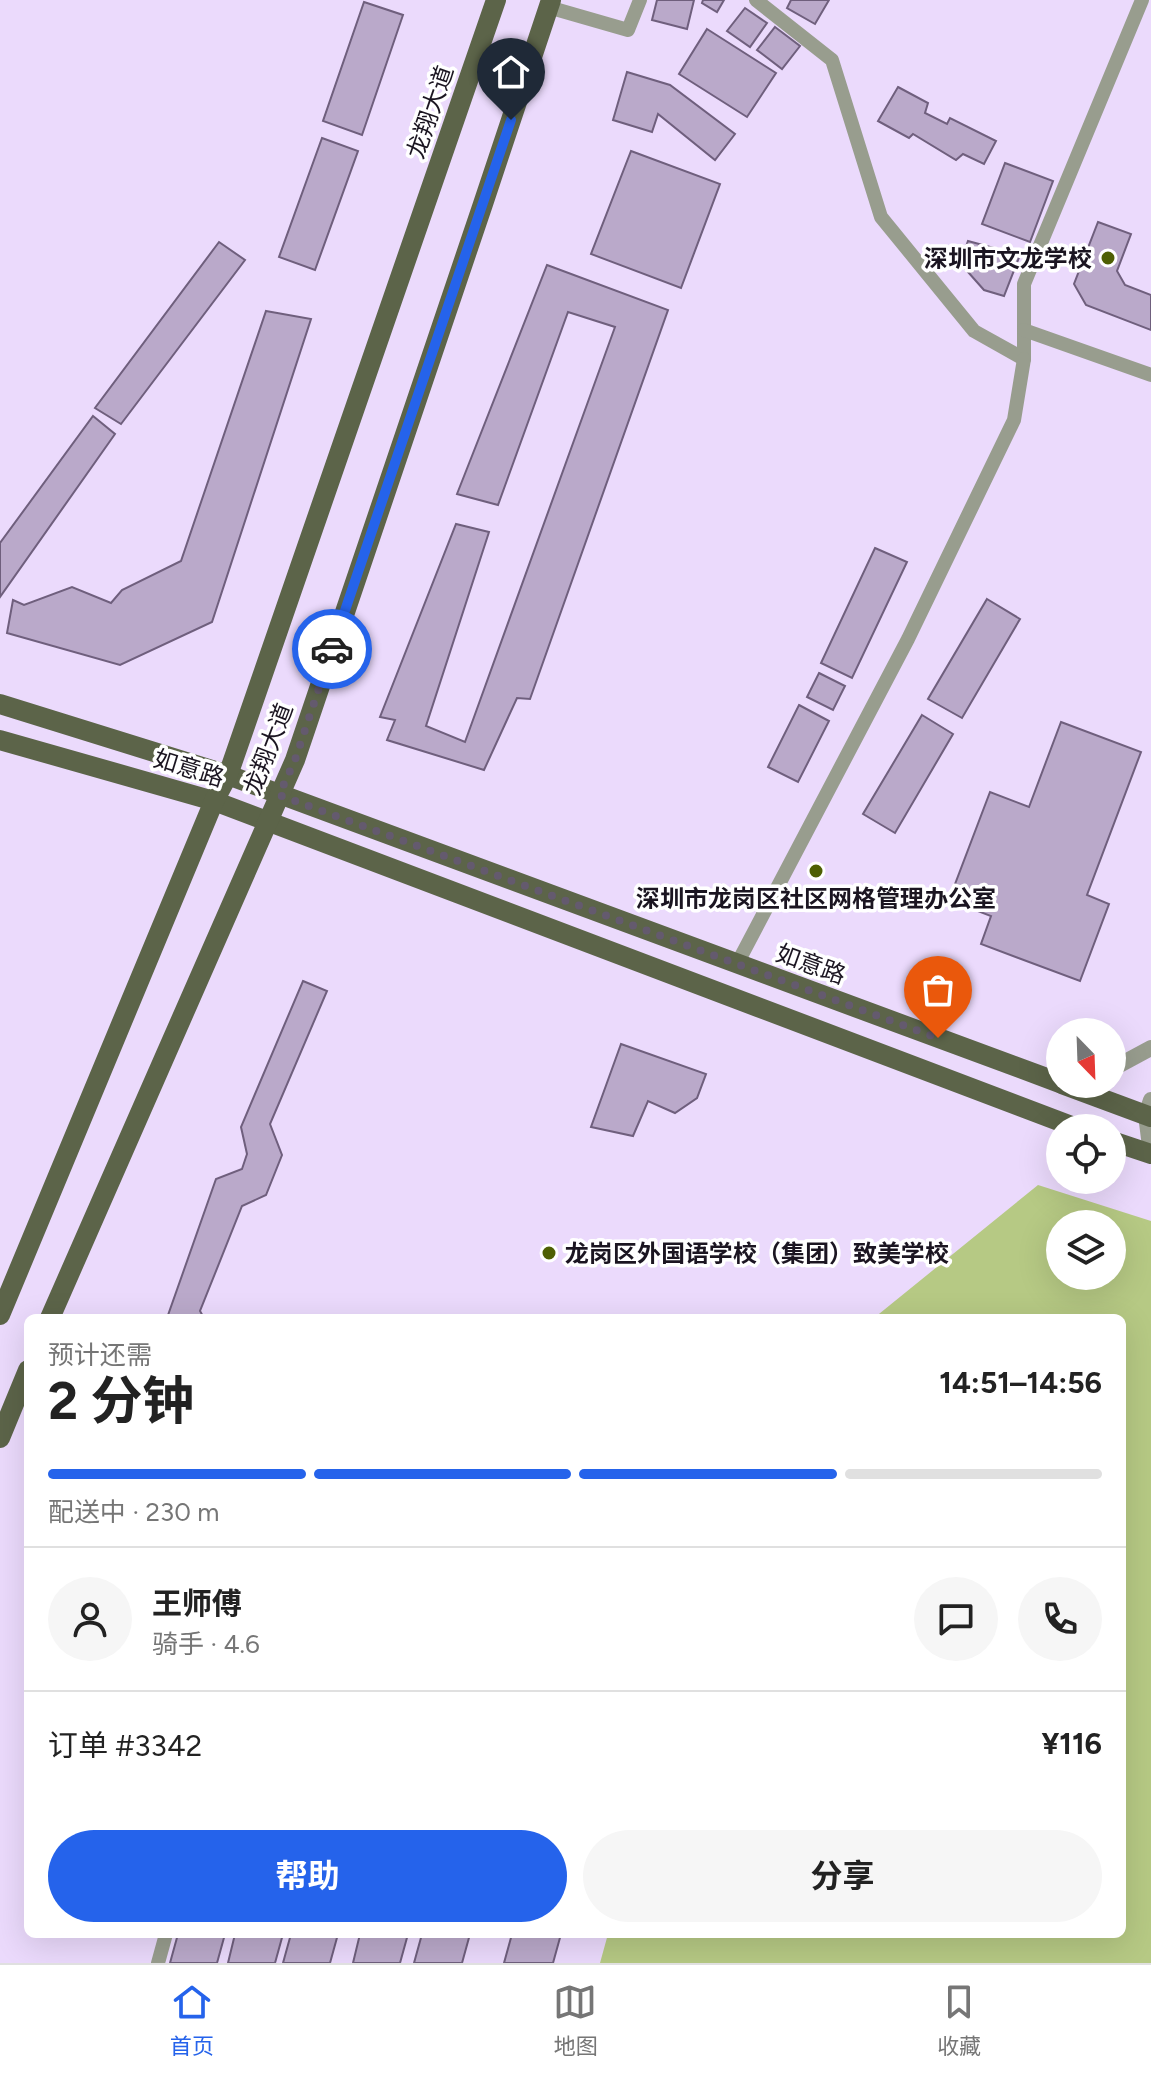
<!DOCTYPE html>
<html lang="zh">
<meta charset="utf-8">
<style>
:root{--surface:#fff;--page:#f6f6f6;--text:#222;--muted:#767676;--line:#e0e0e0;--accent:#2563eb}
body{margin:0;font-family:Figtree,"Noto Sans SC",sans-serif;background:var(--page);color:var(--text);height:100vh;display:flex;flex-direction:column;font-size:30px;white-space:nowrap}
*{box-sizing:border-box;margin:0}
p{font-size:26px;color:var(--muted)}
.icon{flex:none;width:44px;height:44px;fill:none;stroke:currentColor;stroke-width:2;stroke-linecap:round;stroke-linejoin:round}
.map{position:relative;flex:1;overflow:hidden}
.details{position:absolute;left:24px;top:1314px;width:1102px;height:624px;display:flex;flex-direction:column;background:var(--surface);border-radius:12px;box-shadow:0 8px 32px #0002}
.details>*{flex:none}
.needle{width:52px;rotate:157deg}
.tools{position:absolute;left:1046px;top:1018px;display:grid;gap:16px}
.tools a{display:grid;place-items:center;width:80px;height:80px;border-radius:50%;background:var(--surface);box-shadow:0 8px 32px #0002;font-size:40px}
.pin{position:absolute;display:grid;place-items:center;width:68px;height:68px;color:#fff;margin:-82px -34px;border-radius:50% 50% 50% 0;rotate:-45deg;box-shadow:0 0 8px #0007}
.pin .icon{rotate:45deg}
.courier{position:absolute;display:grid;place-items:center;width:80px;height:80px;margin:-40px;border:6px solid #2563eb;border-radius:50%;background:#fff;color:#222;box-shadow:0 2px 10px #0007}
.overview em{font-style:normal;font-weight:700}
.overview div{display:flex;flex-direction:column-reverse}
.overview{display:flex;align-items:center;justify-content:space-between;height:136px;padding:0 24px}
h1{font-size:52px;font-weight:700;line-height:60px}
.bar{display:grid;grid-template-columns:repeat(4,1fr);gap:12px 8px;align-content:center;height:96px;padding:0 24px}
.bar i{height:10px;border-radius:6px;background:var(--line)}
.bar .current{background:var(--accent)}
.bar p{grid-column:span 4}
.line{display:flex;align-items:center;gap:20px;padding:0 24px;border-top:2px solid var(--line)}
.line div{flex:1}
.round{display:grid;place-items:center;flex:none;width:84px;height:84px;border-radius:42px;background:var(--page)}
.primary-button{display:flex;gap:16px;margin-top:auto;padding:16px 24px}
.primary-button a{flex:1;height:92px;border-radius:48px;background:var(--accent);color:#fff;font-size:32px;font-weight:700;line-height:92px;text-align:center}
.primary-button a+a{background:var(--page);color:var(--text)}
.tabs{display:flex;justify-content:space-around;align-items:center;height:112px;border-top:2px solid var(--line);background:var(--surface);font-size:22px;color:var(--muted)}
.tabs a{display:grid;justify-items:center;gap:4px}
.tabs .current{color:var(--accent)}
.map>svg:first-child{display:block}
.green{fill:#b6c984;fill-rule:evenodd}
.building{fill:#baa9ca;stroke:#6f5f7d;stroke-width:2}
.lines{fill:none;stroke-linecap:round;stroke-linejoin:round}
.minor{stroke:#989d8e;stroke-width:14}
.tertiary{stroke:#989d8e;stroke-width:16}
.primary{stroke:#5c6449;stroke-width:20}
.done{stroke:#645a6e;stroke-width:8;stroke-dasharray:0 14.4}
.route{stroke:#2563eb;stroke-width:10}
.poi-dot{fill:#4e5f03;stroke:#fff;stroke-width:3}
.labels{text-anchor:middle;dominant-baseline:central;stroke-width:7;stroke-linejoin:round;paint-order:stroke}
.street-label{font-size:24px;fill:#1b1521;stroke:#fff}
.poi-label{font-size:24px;font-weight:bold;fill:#1b1521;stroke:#fff;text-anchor:end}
</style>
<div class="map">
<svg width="1151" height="1963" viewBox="0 0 1151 1963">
<rect width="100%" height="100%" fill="#ebdafc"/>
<path class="green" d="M1038,1185L1151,1221V1963H600L608,1934H1122V1318H874ZM1060,1224H1112V1276H1060Z"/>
<g class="building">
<polygon points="657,0 694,0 687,29 652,20"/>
<polygon points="703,0 724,0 717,12 702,3"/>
<polygon points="791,0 829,0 815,24 787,8"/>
<polygon points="364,2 403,15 362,135 323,121"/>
<polygon points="745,8 767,23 750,47 727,31"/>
<polygon points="775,27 800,46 782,69 757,50"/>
<polygon points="707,29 776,73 747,117 679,74"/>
<polygon points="627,72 670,85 735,134 715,160 658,114 652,132 613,120"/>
<polygon points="898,87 928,103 925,113 947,124 950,118 996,141 984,164 963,154 956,160 913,134 909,138 878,121"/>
<polygon points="322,138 358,151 315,270 279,257"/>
<polygon points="631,151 720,184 681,288 591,254"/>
<polygon points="1005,163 1053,181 1030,242 982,224"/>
<polygon points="1098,222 1131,234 1117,271 1125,285 1151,295 1151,330 1086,305 1074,284"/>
<polygon points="968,241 1020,255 1004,296 984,290 960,263"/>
<polygon points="219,242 245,260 121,424 95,408"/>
<polygon points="547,265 668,310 530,699 517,698 484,770 387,740 395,720 380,717 456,524 489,532 426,726 465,742 615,327 568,312 498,505 457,494"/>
<polygon points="266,311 311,319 212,622 120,665 7,633 13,600 24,605 72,587 111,603 122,590 181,561"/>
<polygon points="93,416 115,434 0,597 0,543"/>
<polygon points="875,548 907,562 852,678 821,663"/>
<polygon points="987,599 1020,619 962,718 928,699"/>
<polygon points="819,673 845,686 833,710 807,697"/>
<polygon points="799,705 829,721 798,782 768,767"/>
<polygon points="922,715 953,734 895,833 863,814"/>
<polygon points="1061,722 1141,752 1087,895 1109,904 1080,981 981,944 991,916 949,900 990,792 1029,807"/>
<polygon points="303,981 327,991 270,1124 282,1155 266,1195 242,1206 200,1311 204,1318 167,1318 216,1179 242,1169 247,1154 241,1127"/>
<polygon points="621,1044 706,1074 697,1098 675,1113 648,1101 633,1136 591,1127"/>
<polygon points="178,1934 225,1934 217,1963 170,1963"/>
<polygon points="235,1934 283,1934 275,1963 228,1963"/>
<polygon points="291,1934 338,1934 330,1963 283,1963"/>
<polygon points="360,1934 408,1934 400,1963 353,1963"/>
<polygon points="422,1934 470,1934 462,1963 414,1963"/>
<polygon points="512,1934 561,1934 553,1963 504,1963"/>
</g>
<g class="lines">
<g class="minor">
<polyline points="756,0 832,60 881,217 974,331 1024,359 1024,284 1142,0"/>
<polyline points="548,7 628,30 640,0"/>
<polyline points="1024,330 1151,375"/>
<polyline points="737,964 908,639 1014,420 1024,359"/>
<polyline points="158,1963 166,1934"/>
</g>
<g class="tertiary">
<polyline points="1112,1069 1151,1048"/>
<polyline points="1151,1154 1146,1115 1151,1100"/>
</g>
<g class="primary">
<polyline points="0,704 228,775 1060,1083"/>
<polyline points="0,740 214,801 1077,1128"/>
<polyline points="1062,1084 1151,1117"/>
<polyline points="1112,1141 1151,1154"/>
<polyline points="0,1315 214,801 228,775 496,0"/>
<polyline points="50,1318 295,760 483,204 551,0"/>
<polyline points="0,1438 28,1370"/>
</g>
</g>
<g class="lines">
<polyline class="done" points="332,649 295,760 279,795 938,1038"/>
<polyline class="route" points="332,649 511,120"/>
</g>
<g class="poi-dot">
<circle cx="1108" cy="258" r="8"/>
<circle cx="816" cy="871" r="8"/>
<circle cx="549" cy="1253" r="8"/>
</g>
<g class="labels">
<g class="street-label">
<text transform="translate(430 112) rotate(-71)">龙翔大道</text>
<text transform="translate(268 749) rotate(-69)">龙翔大道</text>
<text transform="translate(189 768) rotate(17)">如意路</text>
<text transform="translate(811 964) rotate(20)">如意路</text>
</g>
<g class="poi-label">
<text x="1092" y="258">深圳市文龙学校</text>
<text x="816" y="898" text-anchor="middle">深圳市龙岗区社区网格管理办公室</text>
<text x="565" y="1253" text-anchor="start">龙岗区外国语学校（集团）致美学校</text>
</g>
</g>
</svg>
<div class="tools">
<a><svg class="needle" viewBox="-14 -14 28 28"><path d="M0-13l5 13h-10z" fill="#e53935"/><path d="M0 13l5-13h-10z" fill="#767676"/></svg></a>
<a><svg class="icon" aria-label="locate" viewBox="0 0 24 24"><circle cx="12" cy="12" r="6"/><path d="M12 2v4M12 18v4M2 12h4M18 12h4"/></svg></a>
<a><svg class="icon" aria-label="layers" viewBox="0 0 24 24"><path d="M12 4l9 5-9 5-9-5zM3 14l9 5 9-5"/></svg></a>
</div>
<div class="pin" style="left:938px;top:1038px;background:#ea580c"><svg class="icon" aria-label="bag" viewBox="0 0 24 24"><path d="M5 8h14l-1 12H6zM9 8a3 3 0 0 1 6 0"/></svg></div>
<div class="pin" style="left:511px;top:120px;background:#1f2937"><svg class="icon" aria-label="home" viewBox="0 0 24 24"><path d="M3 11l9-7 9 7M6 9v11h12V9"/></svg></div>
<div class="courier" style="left:332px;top:649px"><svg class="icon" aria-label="car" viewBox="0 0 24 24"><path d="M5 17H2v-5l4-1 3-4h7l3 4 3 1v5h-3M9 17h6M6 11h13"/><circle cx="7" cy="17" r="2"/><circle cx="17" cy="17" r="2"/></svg></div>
<section class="details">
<div class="overview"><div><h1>2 分钟</h1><p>预计还需</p></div><em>14:51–14:56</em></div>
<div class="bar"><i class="current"></i><i class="current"></i><i class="current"></i><i></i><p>配送中 · 230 m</p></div>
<div class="line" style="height:144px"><a class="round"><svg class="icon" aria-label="person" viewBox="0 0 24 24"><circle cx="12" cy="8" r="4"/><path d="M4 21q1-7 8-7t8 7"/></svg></a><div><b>王师傅</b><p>骑手 · 4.6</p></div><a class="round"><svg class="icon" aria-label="chat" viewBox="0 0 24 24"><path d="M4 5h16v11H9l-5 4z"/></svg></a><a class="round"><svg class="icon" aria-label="phone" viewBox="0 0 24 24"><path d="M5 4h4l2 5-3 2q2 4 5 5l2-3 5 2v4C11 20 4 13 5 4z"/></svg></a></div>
<div class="line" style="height:104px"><div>订单 #3342</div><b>¥116</b></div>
<div class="primary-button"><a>帮助</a><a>分享</a></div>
</section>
</div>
<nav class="tabs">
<a class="current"><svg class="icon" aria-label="home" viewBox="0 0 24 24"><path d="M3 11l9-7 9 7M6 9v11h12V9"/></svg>首页</a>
<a><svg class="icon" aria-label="map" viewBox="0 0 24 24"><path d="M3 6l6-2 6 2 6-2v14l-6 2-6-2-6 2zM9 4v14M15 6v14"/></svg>地图</a>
<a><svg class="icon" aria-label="saved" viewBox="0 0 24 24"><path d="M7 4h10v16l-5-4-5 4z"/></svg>收藏</a>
</nav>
